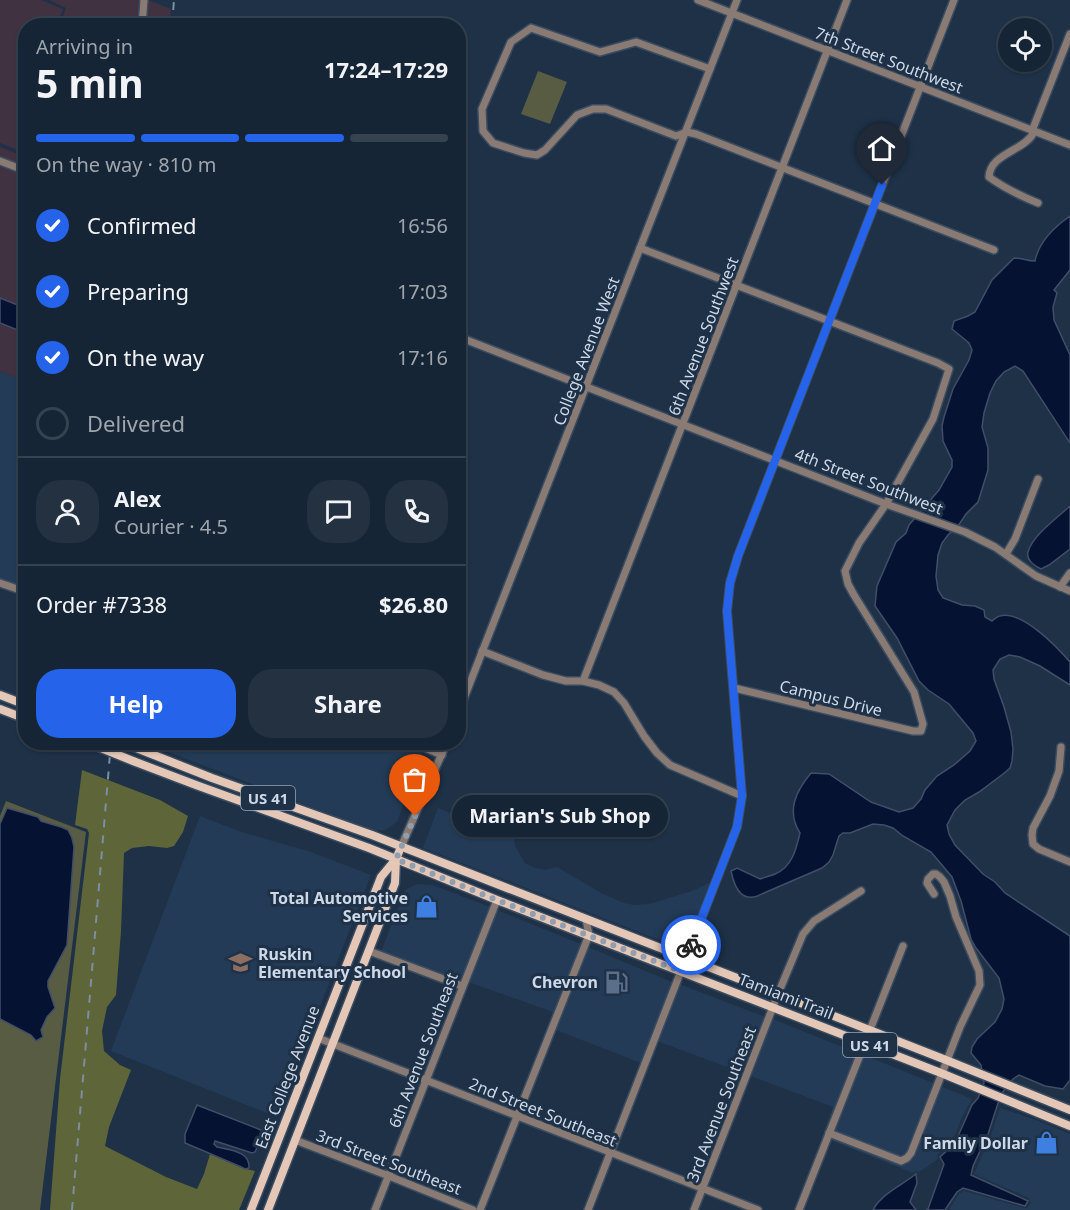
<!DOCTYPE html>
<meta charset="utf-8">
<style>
:root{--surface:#162535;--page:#233141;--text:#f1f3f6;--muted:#9ea5ad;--line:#354250;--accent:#2563eb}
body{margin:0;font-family:"Noto Sans",sans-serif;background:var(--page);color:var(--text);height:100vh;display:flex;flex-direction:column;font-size:22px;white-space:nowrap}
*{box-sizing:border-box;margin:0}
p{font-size:20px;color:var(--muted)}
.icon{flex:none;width:33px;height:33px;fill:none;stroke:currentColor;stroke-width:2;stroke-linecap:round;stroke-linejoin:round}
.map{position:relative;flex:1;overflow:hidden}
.panel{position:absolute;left:18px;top:18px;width:448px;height:732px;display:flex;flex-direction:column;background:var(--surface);border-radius:24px;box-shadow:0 2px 4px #0004,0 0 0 2px var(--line)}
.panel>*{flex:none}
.buttons{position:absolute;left:998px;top:18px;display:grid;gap:12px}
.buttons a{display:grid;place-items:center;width:54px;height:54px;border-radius:50%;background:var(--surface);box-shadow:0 2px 4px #0004,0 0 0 2px var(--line);font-size:30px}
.pin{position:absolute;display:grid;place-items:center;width:51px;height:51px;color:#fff;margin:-62px -26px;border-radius:50% 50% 50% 0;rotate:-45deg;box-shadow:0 0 6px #0007}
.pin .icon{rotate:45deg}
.courier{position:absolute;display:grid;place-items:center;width:60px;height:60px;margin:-30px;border:4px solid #2563eb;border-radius:50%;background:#fff;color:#222;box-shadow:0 2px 8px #0007}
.bubble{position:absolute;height:42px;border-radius:21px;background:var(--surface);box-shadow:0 2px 4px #0004,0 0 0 2px var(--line);font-size:20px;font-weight:700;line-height:42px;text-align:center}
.headline em{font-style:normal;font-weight:700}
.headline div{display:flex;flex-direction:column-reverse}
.headline{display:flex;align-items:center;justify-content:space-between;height:102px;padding:0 18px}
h1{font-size:39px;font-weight:700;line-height:45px}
.bar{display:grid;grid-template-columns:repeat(4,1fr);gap:9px 6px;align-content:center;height:72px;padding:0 18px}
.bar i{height:8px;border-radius:4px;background:var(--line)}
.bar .selected{background:var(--accent)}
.bar p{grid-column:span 4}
.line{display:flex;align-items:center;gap:15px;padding:0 18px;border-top:2px solid var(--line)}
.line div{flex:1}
.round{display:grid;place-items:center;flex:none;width:63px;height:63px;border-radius:24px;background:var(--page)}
ol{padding:0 18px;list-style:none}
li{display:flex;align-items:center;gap:18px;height:66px}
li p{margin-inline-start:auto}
li .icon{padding:6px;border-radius:50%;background:var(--accent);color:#fff;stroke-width:4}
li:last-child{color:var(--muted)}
li i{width:33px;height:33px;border:3px solid var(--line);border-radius:50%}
.button{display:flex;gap:12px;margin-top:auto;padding:12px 18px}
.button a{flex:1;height:69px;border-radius:24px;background:var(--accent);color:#fff;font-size:24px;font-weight:700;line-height:69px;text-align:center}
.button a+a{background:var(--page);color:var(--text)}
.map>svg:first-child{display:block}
.built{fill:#233b57}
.industrial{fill:#403240}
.green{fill:#585c43}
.forest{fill:#5e6539}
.water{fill:#051232;stroke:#414e69;stroke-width:1.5}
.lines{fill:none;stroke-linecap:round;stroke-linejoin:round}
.minor-casing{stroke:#3a4c61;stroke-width:10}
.major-casing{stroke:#3a4c61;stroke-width:11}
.minor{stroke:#897b73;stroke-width:7}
.major{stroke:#e4c7b6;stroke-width:8}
.rail{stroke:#7e8d9f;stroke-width:2;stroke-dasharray:8 8;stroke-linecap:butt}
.major-bridge-casing{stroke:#3a4c61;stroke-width:11;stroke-linecap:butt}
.major-bridge{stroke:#e4c7b6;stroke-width:8}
.done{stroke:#909eb0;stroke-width:6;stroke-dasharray:0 10.8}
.route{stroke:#2563eb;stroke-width:8}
.labels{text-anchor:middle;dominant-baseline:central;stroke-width:6;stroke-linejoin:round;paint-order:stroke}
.shield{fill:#1e3147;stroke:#98a7b8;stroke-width:1.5}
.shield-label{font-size:15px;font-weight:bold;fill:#cdd9e8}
.street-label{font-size:16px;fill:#cdd9e8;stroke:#1e3147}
.poi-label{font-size:16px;font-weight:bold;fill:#cdd9e8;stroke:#1e3147;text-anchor:end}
</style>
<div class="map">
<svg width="1070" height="1210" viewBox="0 0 1070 1210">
<rect width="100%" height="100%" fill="#1e3147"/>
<g class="built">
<polygon points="0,371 25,381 25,588 0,579"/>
<polygon points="402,743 423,751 397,822 385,830 374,831 145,743"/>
<polygon points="438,808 461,817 490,820 505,818 514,837 515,846 525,863 535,868 545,870 557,867 603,894 624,903 634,905 649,904 692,891 709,883 711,884 685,950 423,848"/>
<polygon points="200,816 239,831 311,852 371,875 277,1117 111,1051"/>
<polygon points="417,884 433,885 490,907 461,980 381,952 405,890"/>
<polygon points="497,910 581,944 548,1027 553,1012 468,982"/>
<polygon points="588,947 672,982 641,1063 556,1030"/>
<polygon points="679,984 765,1017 743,1073 657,1041"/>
<polygon points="773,1019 857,1053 823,1138 822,1137 833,1107 751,1076"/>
<polygon points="864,1055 933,1083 907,1151 900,1157 834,1131"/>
<polygon points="940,1086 972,1099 962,1117 956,1133 948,1145 937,1155 938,1159 919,1172 916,1171 913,1173 830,1140 831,1137 900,1165 904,1164 914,1155"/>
<polygon points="1000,1108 1039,1121 1070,1134 1070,1210 949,1210 959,1194 964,1191 1024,1208 1027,1208 1031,1203 1029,1198 974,1174 991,1135"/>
</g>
<g class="industrial">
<polygon points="0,0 41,0 63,9 57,25 26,26 25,153 0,143"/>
<polygon points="49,0 140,0 138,25 60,25 66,8"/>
<polygon points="148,0 171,9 170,25 146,25"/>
<polygon points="0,147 25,157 25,167 0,157"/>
<polygon points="0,165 25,175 25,308 0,298"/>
<polygon points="0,323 25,333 25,381 0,371"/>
</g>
<g class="green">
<polygon points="538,71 567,82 550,124 521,114"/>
<polygon points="6,801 86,832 40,1210 0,1210 0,816"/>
</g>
<polygon class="forest" points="82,770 160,800 188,816 183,832 174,846 167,848 149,846 132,848 124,853 121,931 116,995 107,1007 102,1031 104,1051 120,1065 131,1070 109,1127 105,1146 166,1177 197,1189 204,1174 210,1154 242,1168 255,1171 239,1210 50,1210 60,1079 89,833 87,829 75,825"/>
<g class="water">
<path d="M1070,216V270L1054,290L1057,293L1053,307L1054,320L1070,355V443L1023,371L1015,366L1004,372L996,381L990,393L984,413L982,427L988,448V470L978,502L966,514L958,526L948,535L942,543L938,555L936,576L938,590L943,598L962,605L975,606L984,610L985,617L992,621C993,620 998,616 1000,616C1022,610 1057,647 1070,662V685L1040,666L1020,657L1009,655L1000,659L993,670L994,679L1004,707L1011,732L1013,749L1012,761L1010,768L1003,774L979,792L965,800L955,810L947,825L949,834L955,845L983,874L995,882L1005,893L1070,936V1080L1063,1089L1045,1086L1019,1075L1013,1079L1001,1094L988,1134L973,1166L971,1175L1028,1201L1025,1206L963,1188L957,1192L945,1210H926L928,1209L944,1164L940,1157L951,1147L959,1134L972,1105L978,1098L984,1083L981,1065L971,1053L972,1047L977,1039L995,1022L1002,1009L1004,999L999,978L976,948L971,939L961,901L952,877L931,852L903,836L893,828L884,825L873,824L850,833H843L839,836L833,855L829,862L822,868L764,893C743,905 735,890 731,871L737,868L760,879C765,877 770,876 775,874C792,867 796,850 800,833C786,811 796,791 811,773L829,774L871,802L899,812L913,808L921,799L925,790L937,776L954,765L970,751L976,741L973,733L949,704L928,690L919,681L897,638L875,606L877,586L896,542L906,533L909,525L939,490L952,467V460L943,441L942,426L944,417L953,389L969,360L972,350L969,343L952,329L954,321L968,316L975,312L992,280L1014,258C1022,258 1027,261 1035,261C1039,241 1054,227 1070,216Z"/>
<polygon points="0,298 25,308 25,333 0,323"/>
<path d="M1070,506V549L1049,565L1041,569C1035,566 1026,560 1028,552C1032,536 1058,517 1070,506Z"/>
<polygon points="7,808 38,817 41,821 61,827 68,830 72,838 74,847 67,945 48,981 48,987 55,1008 47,1017 41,1030 43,1037 36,1041 31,1035 0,1019 0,824"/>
<path d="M197,1105L261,1130L259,1143L255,1152L252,1153L215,1141L214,1144L217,1147C230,1150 250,1151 249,1168L245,1169L239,1166L185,1143V1134Z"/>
<path d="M916,1174L917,1183L910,1202L916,1210H873C881,1194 902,1185 916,1174Z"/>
</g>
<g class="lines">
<defs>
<g id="minor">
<polyline points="698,0 1070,145"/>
<polyline points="142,26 144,0"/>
<polyline points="710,69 636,42 600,52 531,28 511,42 482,109 483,131 493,143 524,153 537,155 545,150 577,115 593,109 606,109 676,136 687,132 696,134 994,250"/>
<polyline points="1032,131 1070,34"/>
<path d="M1034,132C1025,151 990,153 989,177C1004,188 1021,196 1038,203"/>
<polyline points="0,161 26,171"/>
<polyline points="640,248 938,363 949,369 933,419 886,504 859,543 845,571 848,584 854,595 914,692 923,724 921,731 913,731 734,688"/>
<polyline points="459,337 886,504 965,532 995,547 1036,576 1070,591"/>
<polyline points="1006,554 1015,539 1038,479"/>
<polyline points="0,583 26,592"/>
<polyline points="1060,587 1070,573"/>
<polyline points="482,651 543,675 566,681 583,681 599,685 614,692 624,703 644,736 657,753 670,765 742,796"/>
<polyline points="583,681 847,0"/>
<polyline points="459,711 737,0"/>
<polyline points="411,742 442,755"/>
<polyline points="1061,747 1059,771 1050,796 1033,828 1032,835 1033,844 1039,849 1070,862"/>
<polyline points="401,847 447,742"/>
<polyline points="369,951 462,986"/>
<polyline points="318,1038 758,1210"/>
<polyline points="829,1133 901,1161 907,1158 911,1153 960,1027 980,985 979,971 956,917 950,896 944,882 940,877 936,874 933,874 928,879 927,883 934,894"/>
<polyline points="295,1140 389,1176 473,1210"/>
<polyline points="375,1210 497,900"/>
<polyline points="480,1210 589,935 586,919"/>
<polyline points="588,1210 737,827 742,796 727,611 730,583 738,556 954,0"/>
<polyline points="694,1210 778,994 803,934 814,921 861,891"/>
<polyline points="799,1210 903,946"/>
</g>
<g id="major">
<polyline points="0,695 26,705"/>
<polyline points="0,709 26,719"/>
<polyline points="121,742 212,778 372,835 946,1060 1070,1110"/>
<polyline points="133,761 196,785 369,848 497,900 941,1073 1070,1126"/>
<polyline points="251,1210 381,877 396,859 401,847"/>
<polyline points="268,1210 395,883 396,859"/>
</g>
</defs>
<use href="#minor" class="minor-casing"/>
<use href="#major" class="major-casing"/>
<use href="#minor" class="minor"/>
<use href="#major" class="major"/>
<g class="rail">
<polyline points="172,26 174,0"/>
<polyline points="72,1210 111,742"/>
</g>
<defs>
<polyline id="major-bridge" points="91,744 133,761"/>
</defs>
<use href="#major-bridge" class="major-bridge-casing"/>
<use href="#major-bridge" class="major-bridge"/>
</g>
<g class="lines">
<polyline class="done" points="415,816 396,859 497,900 680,971 691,945"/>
<polyline class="route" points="691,945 737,827 742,796 727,611 730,583 738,556 882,185"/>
</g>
<defs>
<symbol id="shop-bare" viewBox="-9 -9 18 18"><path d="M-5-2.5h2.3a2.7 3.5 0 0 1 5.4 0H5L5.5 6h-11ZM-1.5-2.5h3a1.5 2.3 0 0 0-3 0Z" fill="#3f7fe0" stroke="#1e3147" stroke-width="2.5" paint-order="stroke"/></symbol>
<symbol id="school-bare" viewBox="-9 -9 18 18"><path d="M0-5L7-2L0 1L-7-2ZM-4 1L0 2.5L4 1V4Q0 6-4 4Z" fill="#8d6e63" stroke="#1e3147" stroke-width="2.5" paint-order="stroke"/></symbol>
<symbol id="fuel-bare" viewBox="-9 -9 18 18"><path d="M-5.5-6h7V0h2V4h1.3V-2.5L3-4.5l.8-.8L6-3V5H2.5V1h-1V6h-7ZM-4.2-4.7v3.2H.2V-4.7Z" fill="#5c6f8a" stroke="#1e3147" stroke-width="2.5" paint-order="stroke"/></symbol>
</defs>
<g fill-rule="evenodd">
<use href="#shop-bare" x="410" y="890" width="33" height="33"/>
<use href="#school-bare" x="224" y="946" width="33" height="33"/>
<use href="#fuel-bare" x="600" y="966" width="33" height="33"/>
<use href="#shop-bare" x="1030" y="1126" width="33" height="33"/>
</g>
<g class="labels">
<g class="shield">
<rect x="241" y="786" width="54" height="24" rx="4.5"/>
<rect x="843" y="1033" width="54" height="24" rx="4.5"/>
</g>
<g class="shield-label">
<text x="268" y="798">US 41</text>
<text x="870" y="1045">US 41</text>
</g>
<g class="street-label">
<text transform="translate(889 60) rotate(21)">7th Street Southwest</text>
<text transform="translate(703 336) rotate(-69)">6th Avenue Southwest</text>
<text transform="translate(586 351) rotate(-69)">College Avenue West</text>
<text transform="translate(869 481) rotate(21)">4th Street Southwest</text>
<text transform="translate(831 698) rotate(14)">Campus Drive</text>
<text transform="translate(786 996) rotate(21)">Tamiami Trail</text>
<text transform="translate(423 1050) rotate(-69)">6th Avenue Southeast</text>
<text transform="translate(287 1077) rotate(-69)">East College Avenue</text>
<text transform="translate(721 1104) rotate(-69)">3rd Avenue Southeast</text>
<text transform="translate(543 1112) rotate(22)">2nd Street Southeast</text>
<text transform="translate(389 1162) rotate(21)">3rd Street Southeast</text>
</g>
<g class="poi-label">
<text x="408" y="898">Total Automotive<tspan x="408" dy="18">Services</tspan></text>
<text x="258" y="954" text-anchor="start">Ruskin<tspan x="258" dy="18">Elementary School</tspan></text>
<text x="598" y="982">Chevron</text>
<text x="1028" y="1143">Family Dollar</text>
</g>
</g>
</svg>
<div class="buttons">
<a><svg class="icon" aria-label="locate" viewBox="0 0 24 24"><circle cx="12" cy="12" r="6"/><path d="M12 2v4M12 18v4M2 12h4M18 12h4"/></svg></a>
</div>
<div class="pin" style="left:415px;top:816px;background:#ea580c"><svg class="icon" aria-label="bag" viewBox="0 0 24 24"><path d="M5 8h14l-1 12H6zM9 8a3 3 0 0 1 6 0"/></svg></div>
<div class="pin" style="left:882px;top:185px;background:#1f2937"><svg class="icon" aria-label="home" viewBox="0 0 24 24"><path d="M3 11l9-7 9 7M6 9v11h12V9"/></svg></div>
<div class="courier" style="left:691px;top:945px"><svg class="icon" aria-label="bike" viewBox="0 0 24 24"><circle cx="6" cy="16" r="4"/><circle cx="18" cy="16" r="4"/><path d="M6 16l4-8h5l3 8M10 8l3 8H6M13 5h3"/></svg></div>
<div class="bubble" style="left:452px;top:795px;width:216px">Marian's Sub Shop</div>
<section class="panel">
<div class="headline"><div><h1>5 min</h1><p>Arriving in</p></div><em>17:24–17:29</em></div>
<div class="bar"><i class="selected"></i><i class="selected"></i><i class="selected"></i><i></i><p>On the way · 810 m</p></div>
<ol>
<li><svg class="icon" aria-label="check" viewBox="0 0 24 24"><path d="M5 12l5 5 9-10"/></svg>Confirmed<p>16:56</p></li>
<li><svg class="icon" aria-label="check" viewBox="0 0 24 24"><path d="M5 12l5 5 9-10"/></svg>Preparing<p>17:03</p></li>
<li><svg class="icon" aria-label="check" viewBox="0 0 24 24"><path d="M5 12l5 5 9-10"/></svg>On the way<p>17:16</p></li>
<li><i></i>Delivered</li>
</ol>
<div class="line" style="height:108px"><a class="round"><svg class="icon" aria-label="person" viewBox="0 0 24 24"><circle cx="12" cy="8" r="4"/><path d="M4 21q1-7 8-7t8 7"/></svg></a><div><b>Alex</b><p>Courier · 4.5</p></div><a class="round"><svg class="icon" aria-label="chat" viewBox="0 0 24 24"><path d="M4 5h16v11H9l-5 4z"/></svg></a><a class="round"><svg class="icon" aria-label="phone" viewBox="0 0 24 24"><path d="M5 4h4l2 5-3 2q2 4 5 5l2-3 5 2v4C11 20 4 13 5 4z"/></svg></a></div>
<div class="line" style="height:78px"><div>Order #7338</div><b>$26.80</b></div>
<div class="button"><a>Help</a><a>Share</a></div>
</section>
</div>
